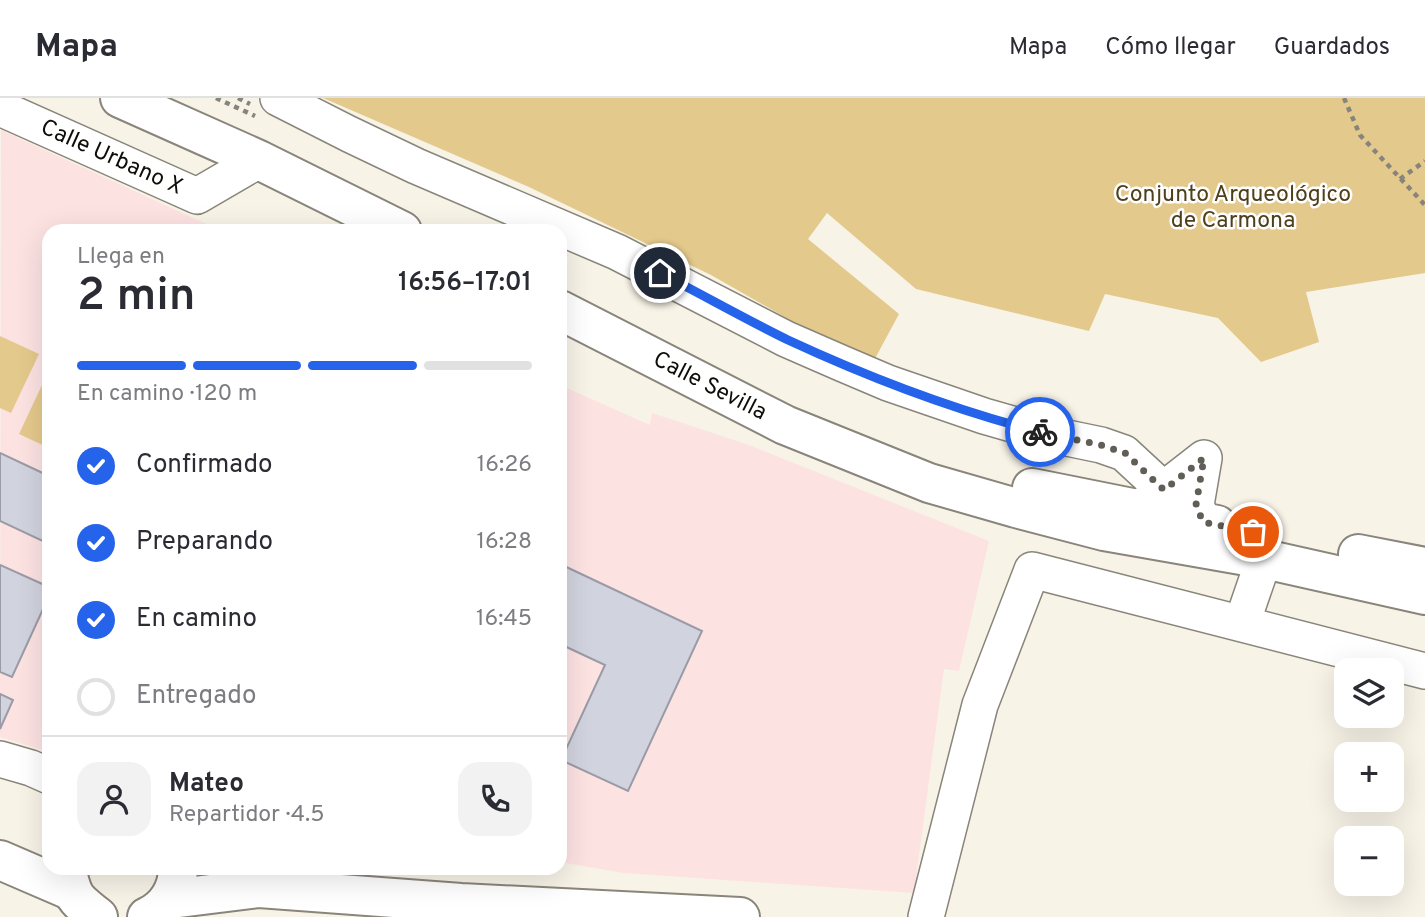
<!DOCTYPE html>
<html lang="es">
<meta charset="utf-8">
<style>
:root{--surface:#fff;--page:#f2f2f3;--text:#2b2b33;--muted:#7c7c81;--line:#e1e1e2;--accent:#2563eb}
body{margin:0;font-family:Overpass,sans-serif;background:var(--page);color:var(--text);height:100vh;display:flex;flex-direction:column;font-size:26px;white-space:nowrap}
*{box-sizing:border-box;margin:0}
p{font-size:23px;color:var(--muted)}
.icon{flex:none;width:38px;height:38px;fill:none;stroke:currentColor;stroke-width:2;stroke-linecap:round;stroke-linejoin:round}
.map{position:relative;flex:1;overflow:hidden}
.details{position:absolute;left:42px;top:126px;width:525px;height:651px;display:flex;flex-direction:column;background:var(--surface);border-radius:21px;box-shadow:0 7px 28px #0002}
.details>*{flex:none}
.controls{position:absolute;left:1334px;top:560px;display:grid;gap:14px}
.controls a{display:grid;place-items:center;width:70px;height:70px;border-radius:14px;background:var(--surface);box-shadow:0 7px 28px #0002;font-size:35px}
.pin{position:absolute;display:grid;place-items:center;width:60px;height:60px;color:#fff;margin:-30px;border:4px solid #fff;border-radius:50%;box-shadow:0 2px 7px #0007}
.courier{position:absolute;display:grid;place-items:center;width:70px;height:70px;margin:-35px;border:5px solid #2563eb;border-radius:50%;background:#fff;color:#222;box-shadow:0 2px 9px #0007}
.summary em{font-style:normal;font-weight:600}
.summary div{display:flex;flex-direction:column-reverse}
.summary{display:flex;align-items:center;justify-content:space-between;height:119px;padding:0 35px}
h1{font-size:46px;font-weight:600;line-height:52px}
.bar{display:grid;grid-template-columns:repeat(4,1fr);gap:10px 7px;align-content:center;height:84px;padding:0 35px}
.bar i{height:9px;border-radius:5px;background:var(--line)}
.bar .selected{background:var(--accent)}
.bar p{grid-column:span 4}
.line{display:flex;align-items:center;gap:18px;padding:0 35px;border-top:2px solid var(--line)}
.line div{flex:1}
.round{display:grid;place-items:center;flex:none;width:74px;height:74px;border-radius:21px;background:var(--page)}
ol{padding:0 35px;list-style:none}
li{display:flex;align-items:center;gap:21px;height:77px}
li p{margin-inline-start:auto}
li .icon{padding:7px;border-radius:50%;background:var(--accent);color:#fff;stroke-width:4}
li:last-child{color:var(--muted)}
li i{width:38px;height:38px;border:4px solid var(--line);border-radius:50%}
header{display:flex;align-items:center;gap:42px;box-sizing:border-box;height:98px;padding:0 35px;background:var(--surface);border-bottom:2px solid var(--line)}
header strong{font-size:33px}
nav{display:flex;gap:38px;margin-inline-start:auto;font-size:24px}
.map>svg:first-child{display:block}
.education{fill:#fde2e2}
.green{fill:#e4c98c}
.building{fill:#d1d3de;stroke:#9a9ba6;stroke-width:2}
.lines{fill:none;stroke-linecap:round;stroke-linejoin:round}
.minor-casing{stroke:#89857a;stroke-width:38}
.major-casing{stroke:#89857a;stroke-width:42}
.highway-casing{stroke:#89857a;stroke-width:42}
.path{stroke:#87847c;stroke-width:4.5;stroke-dasharray:5 5;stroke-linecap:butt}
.minor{stroke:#fff;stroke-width:35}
.major{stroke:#fff;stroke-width:38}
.highway{stroke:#fff;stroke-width:38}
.done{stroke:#615e57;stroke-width:7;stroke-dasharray:0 12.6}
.route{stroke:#2563eb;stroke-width:9}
.labels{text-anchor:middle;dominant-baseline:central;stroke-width:5;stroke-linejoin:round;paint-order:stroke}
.street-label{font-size:23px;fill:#0f0d09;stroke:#fff}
.park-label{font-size:23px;fill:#4f401c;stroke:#fff}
</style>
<header>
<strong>Mapa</strong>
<nav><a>Mapa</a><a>Cómo llegar</a><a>Guardados</a></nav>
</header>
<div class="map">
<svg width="1425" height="819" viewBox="0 0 1425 819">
<rect width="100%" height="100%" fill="#f8f3e7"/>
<g class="education">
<polygon points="1,32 222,133 49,133 49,654 0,639"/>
<polygon points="560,287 650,327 652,315 749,347 989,443 959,573 944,571 914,795 623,775 560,764"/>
</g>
<g class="green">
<polygon points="323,0 1425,0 1425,175 1306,194 1319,244 1261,264 1218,220 1105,196 1089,233 916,191 827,115 808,141 899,216 871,268 711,177 529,89"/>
<polygon points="0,238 39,256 11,315 0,310"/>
<polygon points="49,272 49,350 19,336"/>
</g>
<g class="building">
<polygon points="0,355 49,378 49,446 0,423"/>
<polygon points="560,466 702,533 628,693 561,662 605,567 560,546"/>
<polygon points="0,467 49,489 49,498 12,579 0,574"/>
<polygon points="0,596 13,602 0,631"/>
</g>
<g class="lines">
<defs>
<g id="minor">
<polyline points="278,0 349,36 416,68 617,154 786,241 841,265 888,285 984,318 1043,335 1101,347 1124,355 1164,392"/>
<path id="s1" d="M0,10L197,98L259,62"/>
<polyline points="1145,406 1204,360 1196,407 1203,424"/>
<polyline points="1242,525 1264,461"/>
<polyline points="0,661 31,670 49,678"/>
<polyline points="926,819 980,607 1032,472 1425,573"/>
</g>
<g id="major">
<polyline points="0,762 72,793"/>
<path d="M66,770C73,800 74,800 98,819"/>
<polyline points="170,801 259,790 461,805 740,819"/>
<path d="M147,819C167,810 178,791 178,770"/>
</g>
<g id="highway">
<polyline points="120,0 259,62 402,133"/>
<path id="s2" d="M560,212L785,327L929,385L1016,410L1104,433L1264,461L1425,497"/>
<polyline points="1032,390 1217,427"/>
<polyline points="1358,456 1425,469"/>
</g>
</defs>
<use href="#minor" class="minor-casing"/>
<use href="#major" class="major-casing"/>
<use href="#highway" class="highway-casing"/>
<g class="path">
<polyline points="216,0 255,18"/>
<polyline points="238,0 250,6"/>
<polyline points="1344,0 1360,37 1425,107"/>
<polyline points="1400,81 1425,63"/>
</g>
<use href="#minor" class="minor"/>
<use href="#major" class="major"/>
<use href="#highway" class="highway"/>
</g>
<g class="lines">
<polyline class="done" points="1040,334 1101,347 1125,355 1164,392 1204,360 1196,407 1203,424 1253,434"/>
<path class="route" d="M660,175C703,197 745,221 788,242C870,280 954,312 1040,334"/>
</g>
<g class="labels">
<g class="street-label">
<text stroke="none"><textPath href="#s1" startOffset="122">Calle Urbano X</textPath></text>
<text stroke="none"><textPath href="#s2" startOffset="168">Calle Sevilla</textPath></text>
</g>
<g class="park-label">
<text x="1233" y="97">Conjunto Arqueológico<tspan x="1233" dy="26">de Carmona</tspan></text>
</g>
</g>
</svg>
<div class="controls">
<a><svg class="icon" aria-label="layers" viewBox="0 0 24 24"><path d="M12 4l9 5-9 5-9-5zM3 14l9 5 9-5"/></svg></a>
<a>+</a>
<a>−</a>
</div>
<div class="pin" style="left:1253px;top:434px;background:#ea580c"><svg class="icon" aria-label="bag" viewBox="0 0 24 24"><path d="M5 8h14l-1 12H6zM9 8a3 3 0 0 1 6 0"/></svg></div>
<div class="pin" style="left:660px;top:175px;background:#1f2937"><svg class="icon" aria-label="home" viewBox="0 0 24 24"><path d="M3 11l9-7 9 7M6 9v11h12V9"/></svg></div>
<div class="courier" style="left:1040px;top:334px"><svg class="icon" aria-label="bike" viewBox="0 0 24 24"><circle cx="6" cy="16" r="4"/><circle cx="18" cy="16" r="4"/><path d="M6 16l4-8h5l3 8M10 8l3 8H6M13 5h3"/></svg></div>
<section class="details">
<div class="summary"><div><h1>2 min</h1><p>Llega en</p></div><em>16:56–17:01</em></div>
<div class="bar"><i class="selected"></i><i class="selected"></i><i class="selected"></i><i></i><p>En camino · 120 m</p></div>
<ol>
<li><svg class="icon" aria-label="check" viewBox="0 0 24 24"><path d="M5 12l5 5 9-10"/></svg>Confirmado<p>16:26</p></li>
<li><svg class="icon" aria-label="check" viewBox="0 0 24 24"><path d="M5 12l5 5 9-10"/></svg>Preparando<p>16:28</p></li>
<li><svg class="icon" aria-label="check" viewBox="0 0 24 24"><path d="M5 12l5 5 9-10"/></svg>En camino<p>16:45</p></li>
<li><i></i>Entregado</li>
</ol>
<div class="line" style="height:126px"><a class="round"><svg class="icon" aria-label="person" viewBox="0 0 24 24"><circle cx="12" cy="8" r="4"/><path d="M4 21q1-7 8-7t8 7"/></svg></a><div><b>Mateo</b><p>Repartidor · 4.5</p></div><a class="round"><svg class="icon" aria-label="phone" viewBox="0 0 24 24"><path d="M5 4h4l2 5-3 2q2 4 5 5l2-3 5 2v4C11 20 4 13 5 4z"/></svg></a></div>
</section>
</div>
